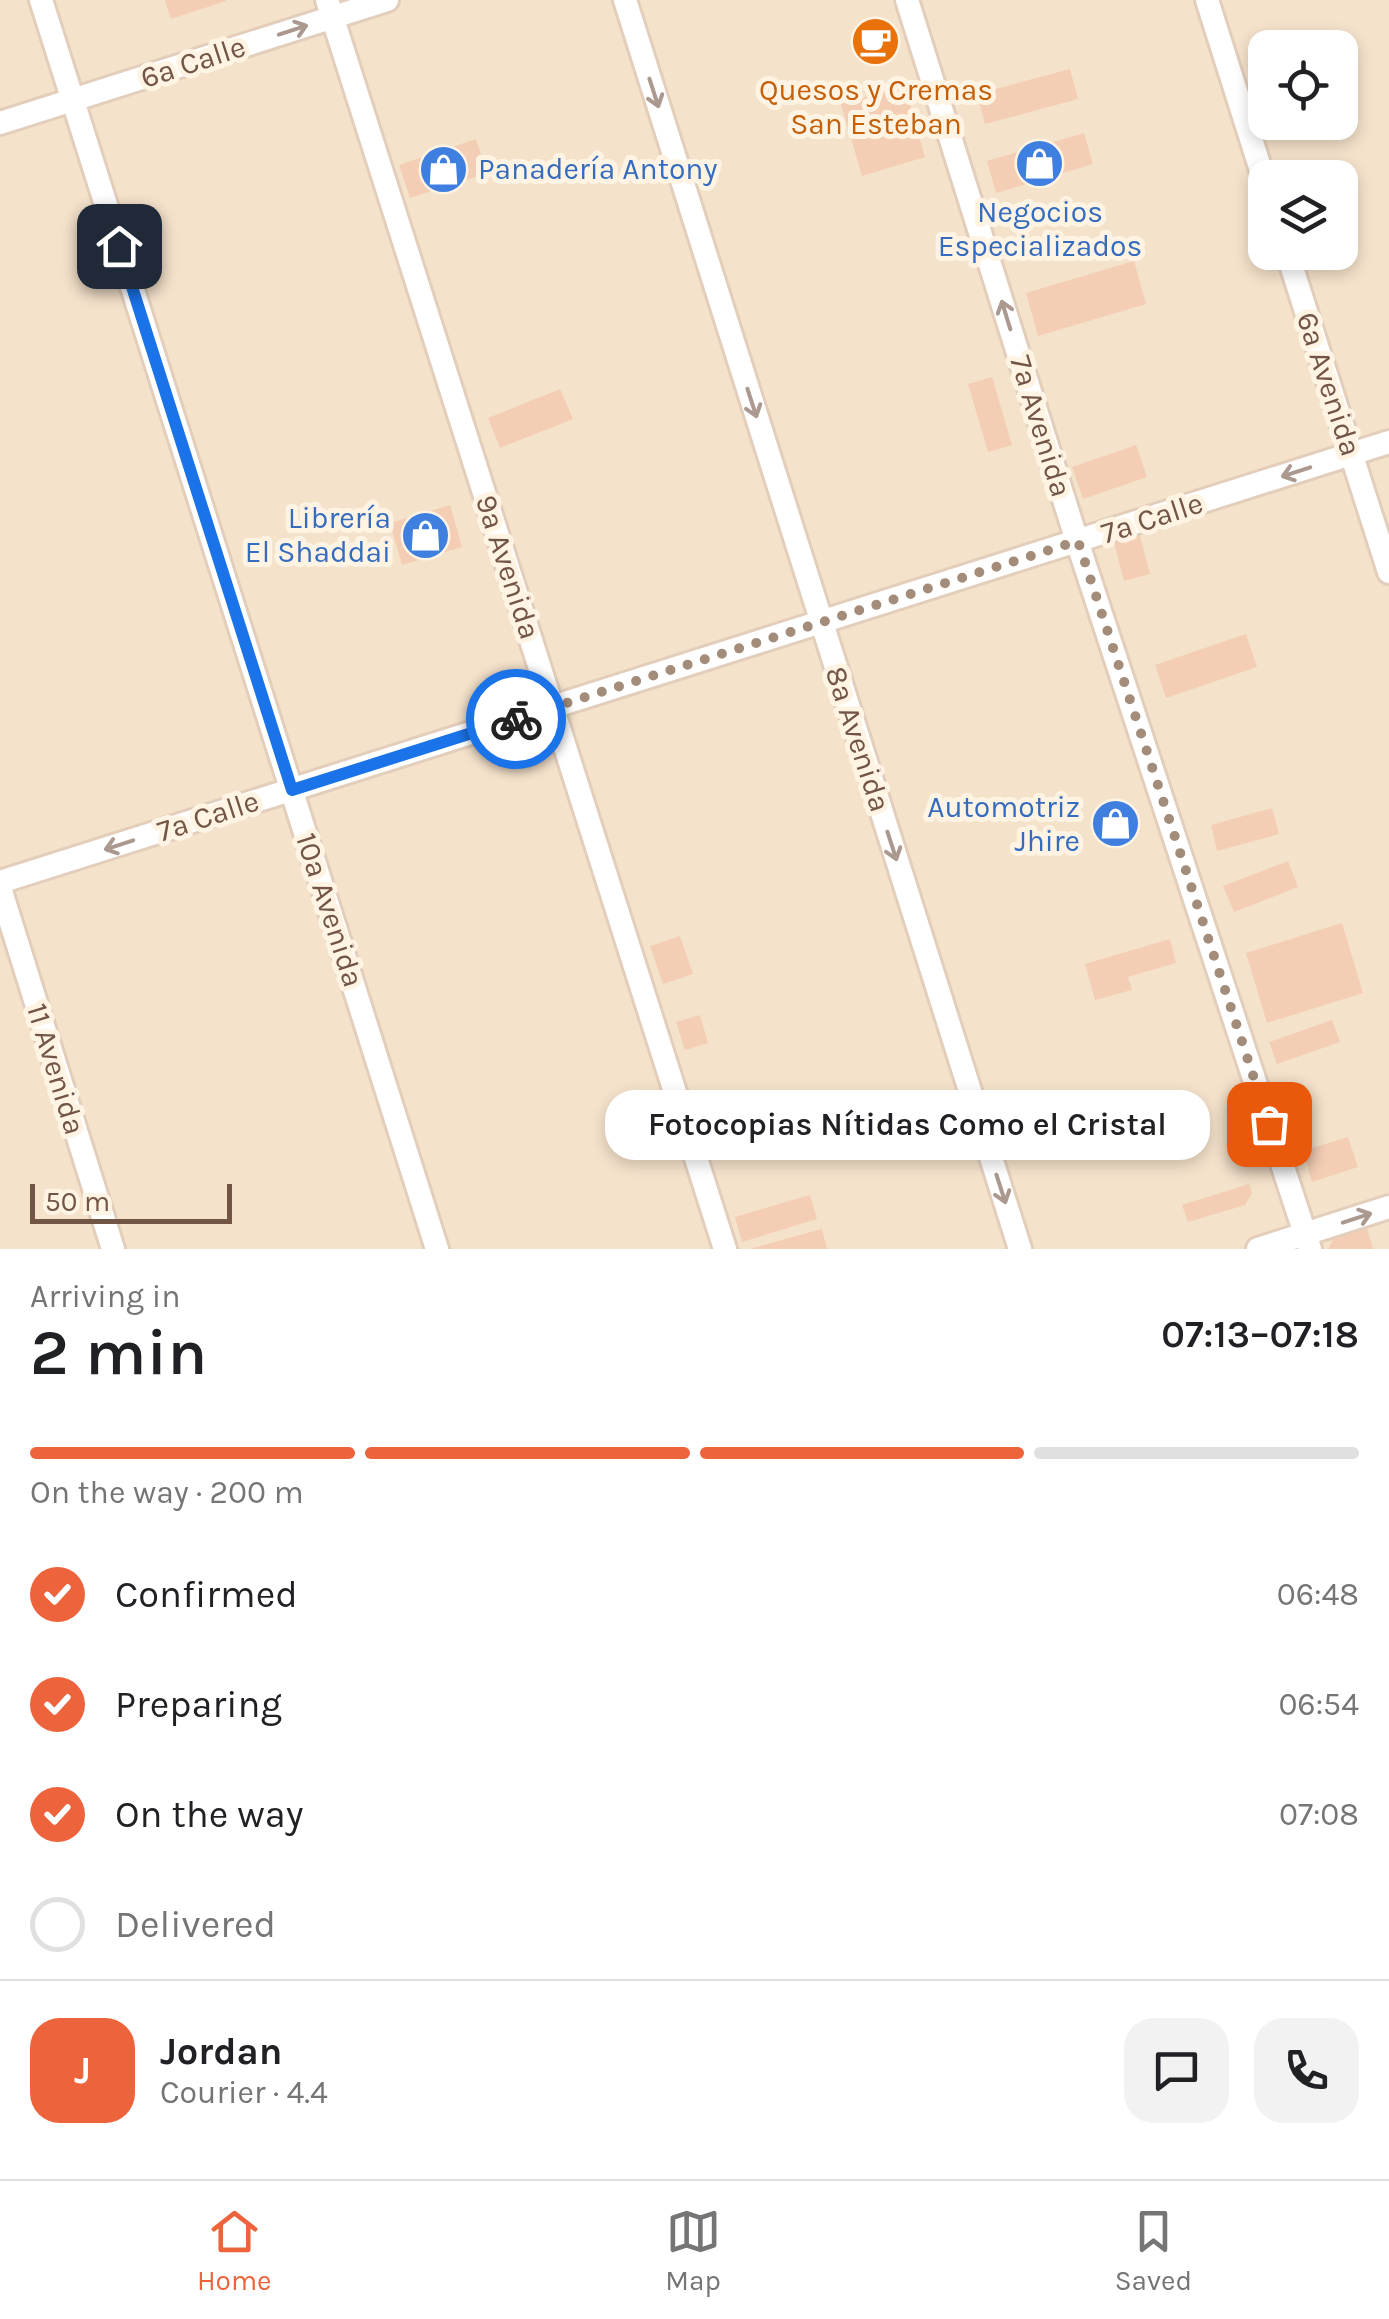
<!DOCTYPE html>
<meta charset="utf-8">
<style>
:root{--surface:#fff;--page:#f2f2f2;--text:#202124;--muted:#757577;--line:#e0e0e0;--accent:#ed633c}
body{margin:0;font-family:Karla,sans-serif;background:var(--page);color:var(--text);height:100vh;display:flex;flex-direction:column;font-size:38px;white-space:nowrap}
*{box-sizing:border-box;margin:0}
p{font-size:32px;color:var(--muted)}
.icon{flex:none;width:55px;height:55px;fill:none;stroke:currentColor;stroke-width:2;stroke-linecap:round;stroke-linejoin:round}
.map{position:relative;height:1249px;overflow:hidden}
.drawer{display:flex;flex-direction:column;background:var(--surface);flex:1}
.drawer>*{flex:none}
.controls{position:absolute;left:1248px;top:30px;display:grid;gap:20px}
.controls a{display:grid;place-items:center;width:110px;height:110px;border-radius:20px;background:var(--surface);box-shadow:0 5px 15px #0003;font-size:50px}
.scale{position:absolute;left:30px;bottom:25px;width:202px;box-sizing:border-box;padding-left:10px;border:5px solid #735545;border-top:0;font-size:28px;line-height:35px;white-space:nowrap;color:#735545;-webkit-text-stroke:8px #fff4e4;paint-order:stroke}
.pin{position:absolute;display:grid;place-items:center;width:85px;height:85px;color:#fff;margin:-42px;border-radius:20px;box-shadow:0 5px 15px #0006}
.courier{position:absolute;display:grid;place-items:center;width:100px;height:100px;margin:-50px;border:8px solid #1a73e8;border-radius:50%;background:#fff;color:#222;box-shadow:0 2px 12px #0007}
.bubble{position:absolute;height:70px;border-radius:30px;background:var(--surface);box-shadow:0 5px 15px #0003;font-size:32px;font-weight:600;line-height:70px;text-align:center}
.overview em{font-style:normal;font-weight:600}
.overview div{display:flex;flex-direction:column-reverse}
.overview{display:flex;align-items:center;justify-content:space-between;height:170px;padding:0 30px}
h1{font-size:65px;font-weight:600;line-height:75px}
.bar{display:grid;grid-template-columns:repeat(4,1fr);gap:15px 10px;align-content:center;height:120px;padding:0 30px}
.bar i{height:12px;border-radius:8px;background:var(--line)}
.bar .current{background:var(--accent)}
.bar p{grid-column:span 4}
.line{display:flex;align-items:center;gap:25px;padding:0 30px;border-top:2px solid var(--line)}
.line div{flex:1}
.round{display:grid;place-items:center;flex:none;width:105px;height:105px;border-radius:30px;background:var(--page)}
ol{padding:0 30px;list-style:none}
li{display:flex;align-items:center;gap:30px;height:110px}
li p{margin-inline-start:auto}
li .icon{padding:10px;border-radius:50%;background:var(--accent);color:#fff;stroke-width:4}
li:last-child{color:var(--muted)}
li i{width:55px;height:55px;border:5px solid var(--line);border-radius:50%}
.dock{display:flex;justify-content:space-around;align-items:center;height:140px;border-top:2px solid var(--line);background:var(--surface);font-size:28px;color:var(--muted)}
.dock a{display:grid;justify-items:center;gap:5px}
.dock .current{color:var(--accent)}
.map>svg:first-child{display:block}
.residential{fill:#f5e2cb;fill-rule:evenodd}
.building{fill:#f3cdb4}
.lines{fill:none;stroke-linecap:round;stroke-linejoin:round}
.minor-casing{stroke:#e3cebc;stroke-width:28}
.minor{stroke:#fff;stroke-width:22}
.oneway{stroke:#ab998f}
.done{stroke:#a38c7a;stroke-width:10;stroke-dasharray:0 18}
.route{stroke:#1a73e8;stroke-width:12}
.labels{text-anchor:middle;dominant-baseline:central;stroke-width:10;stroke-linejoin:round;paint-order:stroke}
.street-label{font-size:30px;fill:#735545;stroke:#fff4e4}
.food-label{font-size:30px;fill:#c56008;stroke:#fff4e4}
.shop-label{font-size:30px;fill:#366cbe;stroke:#fff4e4;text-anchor:end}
</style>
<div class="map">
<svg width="1389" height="1249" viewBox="0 0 1389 1249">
<rect width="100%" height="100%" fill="#fdf1dd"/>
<path class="residential" d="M0,0H1389V1249H0ZM1265,48H1340V122H1265ZM1265,178H1340V252H1265Z"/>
<g class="building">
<polygon points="165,0 226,0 226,1 171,19"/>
<polygon points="886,29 890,47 866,54 861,36"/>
<polygon points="1070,69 1078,99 985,124 977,94"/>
<polygon points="905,86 925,157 862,176 841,104"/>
<polygon points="1084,133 1093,164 996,193 987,161"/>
<polygon points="476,139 487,173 410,198 399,165"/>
<polygon points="1134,261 1146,304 1038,336 1026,293"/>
<polygon points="992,377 1012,445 988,452 968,384"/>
<polygon points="560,389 573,419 500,448 488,418"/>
<polygon points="1136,445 1147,477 1083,499 1072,467"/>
<polygon points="450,505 462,547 402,565 390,523"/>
<polygon points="1139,532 1150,574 1124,581 1113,539"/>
<polygon points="1246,634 1257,667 1166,698 1155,665"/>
<polygon points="1272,808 1279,834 1217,851 1211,825"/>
<polygon points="1129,809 1135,829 1101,839 1095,819"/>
<polygon points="1288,861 1298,887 1234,912 1223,886"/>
<polygon points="1342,923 1363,993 1267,1023 1246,953"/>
<polygon points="680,936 693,974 663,984 650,946"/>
<polygon points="1170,939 1176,963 1128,977 1132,990 1095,1000 1085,964"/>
<polygon points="700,1015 708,1043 685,1050 676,1022"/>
<polygon points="1332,1020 1340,1042 1277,1064 1269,1042"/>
<polygon points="1348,1137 1358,1167 1312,1182 1303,1151"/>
<polygon points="1249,1184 1252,1193 1245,1205 1188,1222 1182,1205"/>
<polygon points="810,1195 817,1219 742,1242 735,1217"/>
<polygon points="1367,1228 1373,1249 1328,1249 1335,1236"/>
<polygon points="822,1229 827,1249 753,1249 753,1248"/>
</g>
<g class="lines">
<defs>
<g id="minor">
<polyline points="41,0 437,1249"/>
<polyline points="327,0 725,1249"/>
<polyline points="625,0 1020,1249"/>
<polyline points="907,0 1077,541 1310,1249"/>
<polyline points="1207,0 1265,183"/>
<polyline points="0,123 387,0"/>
<polyline points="1287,252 1389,572"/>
<polyline points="0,882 1389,442"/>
<polyline points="0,888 113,1249"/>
<polyline points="1258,1249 1389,1207"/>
</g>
</defs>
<use href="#minor" class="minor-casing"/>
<use href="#minor" class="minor"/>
</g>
<defs><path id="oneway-shaft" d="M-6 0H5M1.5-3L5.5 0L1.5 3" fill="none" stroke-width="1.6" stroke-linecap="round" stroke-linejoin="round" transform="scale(2.5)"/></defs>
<g class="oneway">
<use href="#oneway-shaft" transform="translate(293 30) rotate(-18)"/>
<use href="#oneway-shaft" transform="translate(654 93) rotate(72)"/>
<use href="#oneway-shaft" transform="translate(1006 315) rotate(-107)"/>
<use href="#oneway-shaft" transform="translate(752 403) rotate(72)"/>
<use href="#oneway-shaft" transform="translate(1296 472) rotate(162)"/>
<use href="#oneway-shaft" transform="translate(119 845) rotate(162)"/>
<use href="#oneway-shaft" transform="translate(892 846) rotate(72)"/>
<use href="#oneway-shaft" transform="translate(1001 1189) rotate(72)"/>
<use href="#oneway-shaft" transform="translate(1357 1218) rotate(-18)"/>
</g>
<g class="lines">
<polyline class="done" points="516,719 1078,541 1269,1124"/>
<polyline class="route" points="119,246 292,790 516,719"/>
</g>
<defs>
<symbol id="cafe-disc" viewBox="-11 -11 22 22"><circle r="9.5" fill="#e8710a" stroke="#fff4e4"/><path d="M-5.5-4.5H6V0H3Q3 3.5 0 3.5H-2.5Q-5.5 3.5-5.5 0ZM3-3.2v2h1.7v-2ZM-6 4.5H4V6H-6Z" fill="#fff"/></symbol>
<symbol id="shop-disc" viewBox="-11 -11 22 22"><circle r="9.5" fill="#3f7fe0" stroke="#fff4e4"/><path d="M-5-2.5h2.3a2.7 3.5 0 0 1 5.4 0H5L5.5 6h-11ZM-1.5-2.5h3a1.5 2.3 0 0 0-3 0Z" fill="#fff"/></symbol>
</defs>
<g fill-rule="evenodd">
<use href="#cafe-disc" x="848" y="14" width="55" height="55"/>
<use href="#shop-disc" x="1012" y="136" width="55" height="55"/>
<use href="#shop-disc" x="416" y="142" width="55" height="55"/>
<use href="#shop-disc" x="398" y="508" width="55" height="55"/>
<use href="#shop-disc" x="1088" y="796" width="55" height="55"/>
</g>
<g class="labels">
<g class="street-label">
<text transform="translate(193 62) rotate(-18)">6a Calle</text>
<text transform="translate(1329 384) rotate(72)">6a Avenida</text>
<text transform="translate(1041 426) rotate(73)">7a Avenida</text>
<text transform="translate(1152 518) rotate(-18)">7a Calle</text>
<text transform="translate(508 567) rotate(72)">9a Avenida</text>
<text transform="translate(858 739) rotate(72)">8a Avenida</text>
<text transform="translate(208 816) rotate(-18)">7a Calle</text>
<text transform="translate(330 910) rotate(72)">10a Avenida</text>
<text transform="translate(56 1069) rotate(73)">11 Avenida</text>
</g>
<g class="food-label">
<text x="876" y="90">Quesos y Cremas<tspan x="876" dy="34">San Esteban</tspan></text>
</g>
<g class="shop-label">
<text x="478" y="169" text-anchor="start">Panadería Antony</text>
<text x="1040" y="212" text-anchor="middle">Negocios<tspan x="1040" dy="34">Especializados</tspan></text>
<text x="391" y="518">Librería<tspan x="391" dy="34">El Shaddai</tspan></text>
<text x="1080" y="807">Automotriz<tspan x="1080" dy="34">Jhire</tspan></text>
</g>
</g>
</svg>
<div class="controls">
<a><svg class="icon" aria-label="locate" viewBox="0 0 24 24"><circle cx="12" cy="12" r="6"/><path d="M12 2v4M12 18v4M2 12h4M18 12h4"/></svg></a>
<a><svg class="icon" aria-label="layers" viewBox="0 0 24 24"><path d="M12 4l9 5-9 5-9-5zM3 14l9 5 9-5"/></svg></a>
</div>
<div class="scale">50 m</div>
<div class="pin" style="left:1269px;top:1124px;background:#ea580c"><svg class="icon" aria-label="bag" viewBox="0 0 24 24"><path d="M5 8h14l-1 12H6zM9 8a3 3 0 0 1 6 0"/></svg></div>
<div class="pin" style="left:119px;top:246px;background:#1f2937"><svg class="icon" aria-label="home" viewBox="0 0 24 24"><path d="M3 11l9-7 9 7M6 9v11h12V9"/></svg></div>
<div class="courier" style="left:516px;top:719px"><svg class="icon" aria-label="bike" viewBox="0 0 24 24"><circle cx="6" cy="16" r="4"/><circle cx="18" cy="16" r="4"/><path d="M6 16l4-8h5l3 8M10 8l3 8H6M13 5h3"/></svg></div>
<div class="bubble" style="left:605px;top:1090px;width:605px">Fotocopias Nítidas Como el Cristal</div>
</div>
<section class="drawer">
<div class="overview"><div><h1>2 min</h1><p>Arriving in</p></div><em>07:13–07:18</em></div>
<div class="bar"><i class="current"></i><i class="current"></i><i class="current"></i><i></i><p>On the way · 200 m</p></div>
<ol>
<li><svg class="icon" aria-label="check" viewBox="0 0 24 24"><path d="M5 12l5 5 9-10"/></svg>Confirmed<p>06:48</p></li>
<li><svg class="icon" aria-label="check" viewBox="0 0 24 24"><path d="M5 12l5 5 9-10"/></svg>Preparing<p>06:54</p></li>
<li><svg class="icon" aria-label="check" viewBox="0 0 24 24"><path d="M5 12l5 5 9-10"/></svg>On the way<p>07:08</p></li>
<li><i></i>Delivered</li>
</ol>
<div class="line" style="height:180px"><b class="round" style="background:var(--accent);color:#fff">J</b><div><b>Jordan</b><p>Courier · 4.4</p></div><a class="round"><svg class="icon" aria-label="chat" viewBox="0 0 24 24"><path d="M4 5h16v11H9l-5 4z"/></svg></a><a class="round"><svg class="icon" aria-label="phone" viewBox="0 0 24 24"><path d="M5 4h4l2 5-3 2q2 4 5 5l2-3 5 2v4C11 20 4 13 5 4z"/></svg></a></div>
</section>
<nav class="dock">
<a class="current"><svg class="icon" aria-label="home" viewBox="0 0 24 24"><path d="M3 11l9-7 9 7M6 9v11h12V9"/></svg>Home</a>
<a><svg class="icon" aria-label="map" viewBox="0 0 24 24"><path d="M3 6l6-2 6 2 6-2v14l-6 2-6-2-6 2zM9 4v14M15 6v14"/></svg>Map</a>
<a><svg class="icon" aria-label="saved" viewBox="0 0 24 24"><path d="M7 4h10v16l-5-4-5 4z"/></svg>Saved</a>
</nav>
